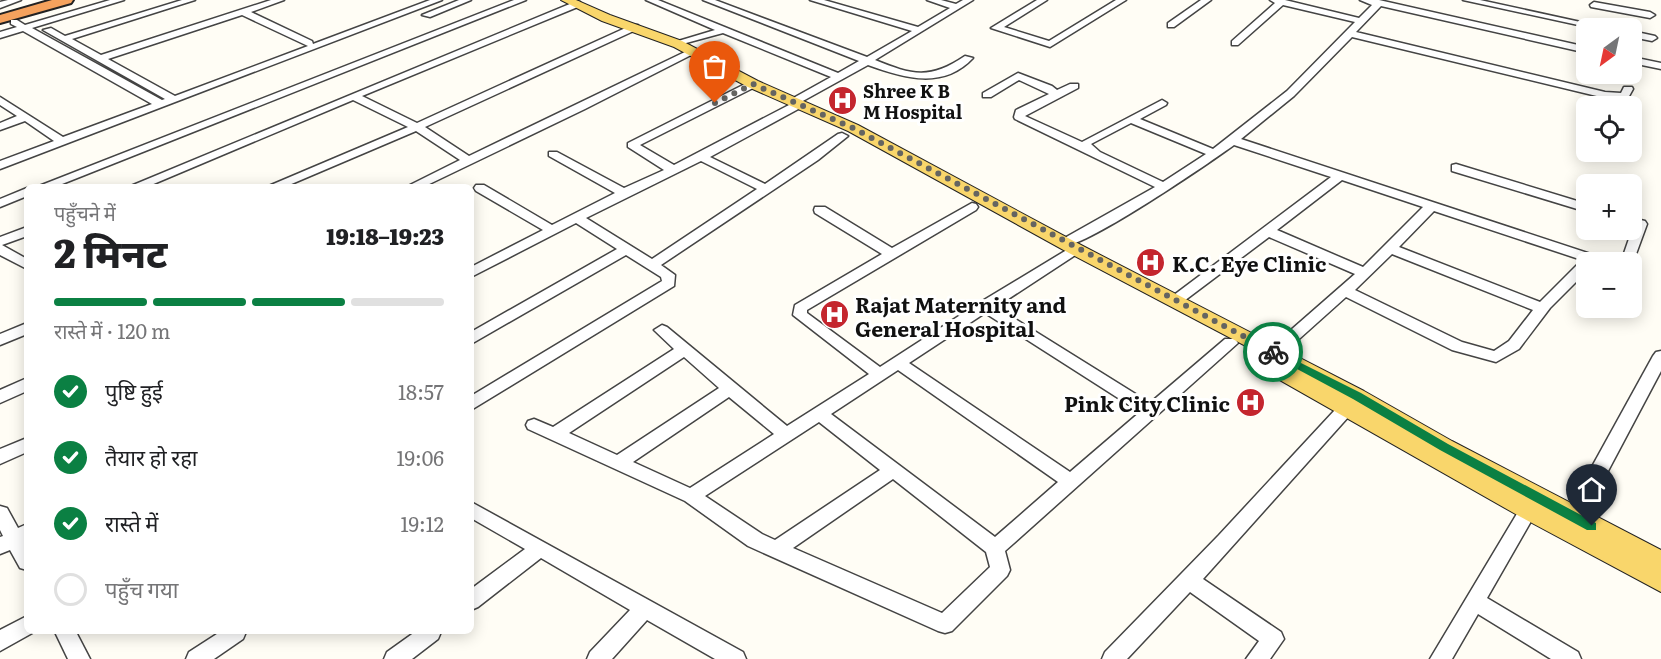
<!DOCTYPE html>
<html lang="hi">
<meta charset="utf-8">
<style>
:root{--surface:#fff;--page:#f2f2f2;--text:#202124;--muted:#757577;--line:#e0e0e0;--accent:#0b8043}
body{margin:0;font-family:Literata,"Noto Sans Devanagari",serif;background:var(--page);color:var(--text);height:100vh;display:flex;flex-direction:column;font-size:22px;white-space:nowrap}
*{box-sizing:border-box;margin:0}
p{font-size:20px;color:var(--muted)}
.icon{flex:none;width:33px;height:33px;fill:none;stroke:currentColor;stroke-width:2;stroke-linecap:round;stroke-linejoin:round}
.map{position:relative;flex:1;overflow:hidden}
.side{position:absolute;left:24px;top:184px;width:450px;height:450px;display:flex;flex-direction:column;background:var(--surface);border-radius:9px;box-shadow:0 3px 15px #0003}
.side>*{flex:none}
.needle{width:39px;rotate:213deg}
.tools{position:absolute;left:1576px;top:18px;display:grid;gap:12px}
.tools a{display:grid;place-items:center;width:66px;height:66px;border-radius:9px;background:var(--surface);box-shadow:0 3px 15px #0003;font-size:30px}
.pin{position:absolute;display:grid;place-items:center;width:51px;height:51px;color:#fff;margin:-62px -26px;border-radius:50% 50% 50% 0;rotate:-45deg;box-shadow:0 0 6px #0007}
.pin .icon{rotate:45deg}
.courier{position:absolute;display:grid;place-items:center;width:60px;height:60px;margin:-30px;border:4px solid #0b8043;border-radius:50%;background:#fff;color:#222;box-shadow:0 2px 8px #0007}
.summary em{font-style:normal;font-weight:800}
.summary div{display:flex;flex-direction:column-reverse}
.summary{display:flex;align-items:center;justify-content:space-between;height:102px;padding:0 30px}
h1{font-size:39px;font-weight:800;line-height:45px}
.bar{display:grid;grid-template-columns:repeat(4,1fr);gap:9px 6px;align-content:center;height:72px;padding:0 30px}
.bar i{height:8px;border-radius:4px;background:var(--line)}
.bar .selected{background:var(--accent)}
.bar p{grid-column:span 4}
ol{padding:0 30px;list-style:none}
li{display:flex;align-items:center;gap:18px;height:66px}
li p{margin-inline-start:auto}
li .icon{padding:6px;border-radius:50%;background:var(--accent);color:#fff;stroke-width:4}
li:last-child{color:var(--muted)}
li i{width:33px;height:33px;border:3px solid var(--line);border-radius:50%}
.map>svg:first-child{display:block}
.lines{fill:none;stroke-linecap:round;stroke-linejoin:round}
.minor-casing{stroke:#444;stroke-width:3}
.major-casing{stroke:#222;stroke-width:2}
.highway-casing{stroke:#222;stroke-width:4}
.minor{fill:#fff;fill-rule:evenodd}
.major{fill:#f9d66b;fill-rule:evenodd}
.highway{fill:#f5a25d;fill-rule:evenodd}
.route{fill:#0b8043}
.done{stroke:#646461;stroke-width:6;stroke-dasharray:0 10.8}
.labels{text-anchor:middle;dominant-baseline:central;stroke-width:6;stroke-linejoin:round;paint-order:stroke}
.far-poi-label{font-size:18px;font-weight:bold;fill:#111;stroke:#fff;text-anchor:start}
.poi-label{font-size:21px;font-weight:bold;fill:#111;stroke:#fff;text-anchor:start}
</style>
<div class="map">
<svg width="1661" height="659" viewBox="0 0 1661 659">
<rect width="100%" height="100%" fill="#fffdf5"/>
<g class="lines">
<defs>
<g id="minor">
<polygon points="8,0 21,0 0,8 0,2"/>
<path d="M110,0H124L32,28L162,100L165,99L43,30L51,28L65,36L182,0H195L72,39L101,55L271,0H284L251,12L312,41L313,44L430,0H442L0,169V161L54,141L25,121L0,130V123L17,116L0,105V97L63,137L152,104L23,31L0,38V32L17,27L11,24V20H17L25,25ZM242,15L308,46L175,96L108,59Z"/>
<polygon points="459,0 471,0 430,17 422,15"/>
<polygon points="514,0 526,0 52,188 34,188"/>
<path d="M646,0H658L838,73L859,61L703,0H715L867,57L912,31L810,0H824L918,27L950,8L927,0H941L956,4L963,0H973L875,60C912,75 930,80 965,56L973,58C943,90 904,78 868,65L801,102L803,105L802,107L710,157L765,184L838,134L842,133L848,136L818,160L661,265L675,275L674,286L471,410V396L662,281L661,277L626,255L471,344V332L617,249L576,223L471,277V267L543,230L476,191L474,188L476,185H484L552,225L615,193L549,156V152H557L624,188L664,170L628,147V143L749,82H757V86L640,145L674,165L789,105L787,103L788,101L831,77L723,33L675,46V42L715,30ZM701,161L757,189L652,259L586,218Z"/>
<polygon points="1037,0 1047,0 1004,27 1049,41 1116,0 1126,0 1050,47 991,28"/>
<polygon points="1201,0 1211,0 1174,27 1168,27 1168,23"/>
<path d="M1270,0H1285L1359,18L1372,5L1360,0H1379L1587,47V53L1381,6L1356,32L1605,92L1621,93L1624,87H1632L1633,89L1628,98H1605L1352,37L1294,96L1241,139L1606,259L1608,262H1587V271L1550,308L1519,349L1496,362L1452,350L1346,297L1279,357H1269L1266,353L1269,349L1355,274L1269,237L1180,304H1170L1168,301L1170,298L1331,177L1234,145C1212,161 1081,251 1061,246L1059,243L1061,240L1155,187L1015,119L1014,117L1016,110L1049,94L1019,80L991,97H983V93L1018,73L1052,86L1057,90L1070,84H1078V88L1025,116L1082,142L1162,100L1167,103L1166,105L1140,119L1213,149L1287,91L1355,22L1283,5L1238,45H1232V41L1275,3ZM1131,123L1206,154L1163,182L1100,152L1091,144ZM1342,180L1423,207L1363,267L1277,230ZM1434,211L1582,260L1540,302L1399,247ZM1392,254L1533,310L1509,341L1494,351L1462,342L1355,290Z"/>
<polygon points="1463,0 1480,0 1608,28 1592,28"/>
<polygon points="577,1 580,2 580,6 362,96 417,123 632,25 638,25 638,29 425,127 469,156 689,50 697,52 585,109 421,188 404,188 460,160 416,131 282,188 264,188 408,127 353,100 144,188 126,188"/>
<polygon points="1594,2 1650,12 1655,15 1650,18 1591,7 1590,5"/>
<polygon points="1632,31 1655,36 1657,38 1652,41 1632,37"/>
<polygon points="1632,57 1661,63 1661,69 1632,63"/>
<polygon points="1456,164 1587,204 1587,212 1452,171 1452,165"/>
<polygon points="27,188 27,196 0,207 0,199"/>
<path d="M972,203L976,204L978,207L976,210L807,310V313L880,367L979,303L1075,245L1082,249L1080,252L996,307L1150,403L1225,339H1235L1238,343L1005,551L1010,570L1007,576L952,631L945,633L938,631L748,546L685,501L528,429L526,425L528,421L534,419L553,427L674,349L654,330L662,325L667,327L787,426L869,374L793,315L795,305L882,254L815,213L814,210L815,207H825L892,248ZM985,313L1140,412L1070,472L909,363ZM684,357L719,388L617,455L569,433ZM898,370L1058,482L995,537L831,414ZM729,397L774,434L690,488L633,462ZM819,422L880,470L775,540L762,534L705,496ZM893,479L986,552L990,567L942,613L793,548Z"/>
<polygon points="1632,218 1645,221 1647,224 1632,265 1632,262 1621,262 1632,230"/>
<polygon points="27,227 27,236 2,245 27,259 27,269 0,255 0,237"/>
<polygon points="27,323 27,334 0,345 0,334"/>
<polygon points="1661,351 1661,371 1581,522 1574,525 1567,522 1565,517 1567,512 1653,356 1656,352"/>
<polygon points="27,378 27,391 0,403 0,390"/>
<polygon points="1353,395 1359,397 1361,401 1359,405 1203,579 1281,632 1284,639 1270,659 1246,659 1259,641 1190,592 1127,659 1102,659 1105,652 1219,535 1347,397"/>
<polygon points="27,438 27,452 0,464 0,449"/>
<polygon points="1533,495 1539,497 1542,502 1487,598 1578,652 1581,659 1551,659 1478,614 1452,659 1430,659 1527,497"/>
<polygon points="471,502 743,652 746,659 715,659 647,620 612,659 587,659 590,652 630,610 541,558 478,607 471,610 471,589 525,549 471,518"/>
<polygon points="0,506 7,508 18,528 27,524 27,570 20,568 10,550 0,554 0,537 3,536 0,530"/>
<polygon points="27,616 27,632 34,632 0,651 0,630"/>
<polygon points="55,632 76,632 90,659 68,659"/>
<polygon points="220,632 246,632 243,639 214,659 186,659 189,652"/>
<polygon points="415,632 441,632 438,639 412,659 384,659 387,652"/>
</g>
<polygon id="major" points="561,0 576,0 610,15 682,41 758,81 858,125 1081,245 1364,391 1452,441 1661,550 1661,592 1519,516 1255,366 1252,361 1255,356 1261,354 1069,253 848,131 748,87 674,47 602,21"/>
<polygon id="highway" points="52,0 73,0 71,3 0,23 0,15"/>
</defs>
<use href="#minor" class="minor-casing"/>
<use href="#major" class="major-casing"/>
<use href="#highway" class="highway-casing"/>
<use href="#minor" class="minor"/>
<use href="#major" class="major"/>
<use href="#highway" class="highway"/>
</g>
<polygon class="route" points="1273,349 1361,393 1448,444 1596,523 1596,530 1587,530 1440,450 1353,399 1269,354 1269,350"/>
<g class="lines">
<polyline class="done" points="715,103 753,84 853,128 1273,352"/>
</g>
<defs>
<symbol id="hospital-disc" viewBox="-11 -11 22 22"><circle r="9.5" fill="#c4262e" stroke="#fff"/><path d="M-5-5h3v3.5h4V-5h3V5h-3V1.5h-4V5h-3Z" fill="#fff"/></symbol>
</defs>
<g fill-rule="evenodd">
<use href="#hospital-disc" x="826" y="84" width="33" height="33"/>
<use href="#hospital-disc" x="1134" y="246" width="33" height="33"/>
<use href="#hospital-disc" x="818" y="298" width="33" height="33"/>
<use href="#hospital-disc" x="1234" y="386" width="33" height="33"/>
</g>
<g class="labels">
<g class="far-poi-label">
<text x="863" y="90">Shree K B<tspan x="863" dy="21">M Hospital</tspan></text>
</g>
<g class="poi-label">
<text x="1172" y="262">K.C. Eye Clinic</text>
<text x="855" y="303">Rajat Maternity and<tspan x="855" dy="24">General Hospital</tspan></text>
<text x="1230" y="402" text-anchor="end">Pink City Clinic</text>
</g>
</g>
</svg>
<div class="tools">
<a><svg class="needle" viewBox="-14 -14 28 28"><path d="M0-13l5 13h-10z" fill="#e53935"/><path d="M0 13l5-13h-10z" fill="#757577"/></svg></a>
<a><svg class="icon" aria-label="locate" viewBox="0 0 24 24"><circle cx="12" cy="12" r="6"/><path d="M12 2v4M12 18v4M2 12h4M18 12h4"/></svg></a>
<a>+</a>
<a>−</a>
</div>
<div class="pin" style="left:715px;top:103px;background:#ea580c"><svg class="icon" aria-label="bag" viewBox="0 0 24 24"><path d="M5 8h14l-1 12H6zM9 8a3 3 0 0 1 6 0"/></svg></div>
<div class="pin" style="left:1592px;top:526px;background:#1f2937"><svg class="icon" aria-label="home" viewBox="0 0 24 24"><path d="M3 11l9-7 9 7M6 9v11h12V9"/></svg></div>
<div class="courier" style="left:1273px;top:352px"><svg class="icon" aria-label="bike" viewBox="0 0 24 24"><circle cx="6" cy="16" r="4"/><circle cx="18" cy="16" r="4"/><path d="M6 16l4-8h5l3 8M10 8l3 8H6M13 5h3"/></svg></div>
<section class="side">
<div class="summary"><div><h1>2 मिनट</h1><p>पहुँचने में</p></div><em>19:18–19:23</em></div>
<div class="bar"><i class="selected"></i><i class="selected"></i><i class="selected"></i><i></i><p>रास्ते में · 120 m</p></div>
<ol>
<li><svg class="icon" aria-label="check" viewBox="0 0 24 24"><path d="M5 12l5 5 9-10"/></svg>पुष्टि हुई<p>18:57</p></li>
<li><svg class="icon" aria-label="check" viewBox="0 0 24 24"><path d="M5 12l5 5 9-10"/></svg>तैयार हो रहा<p>19:06</p></li>
<li><svg class="icon" aria-label="check" viewBox="0 0 24 24"><path d="M5 12l5 5 9-10"/></svg>रास्ते में<p>19:12</p></li>
<li><i></i>पहुँच गया</li>
</ol>
</section>
</div>
